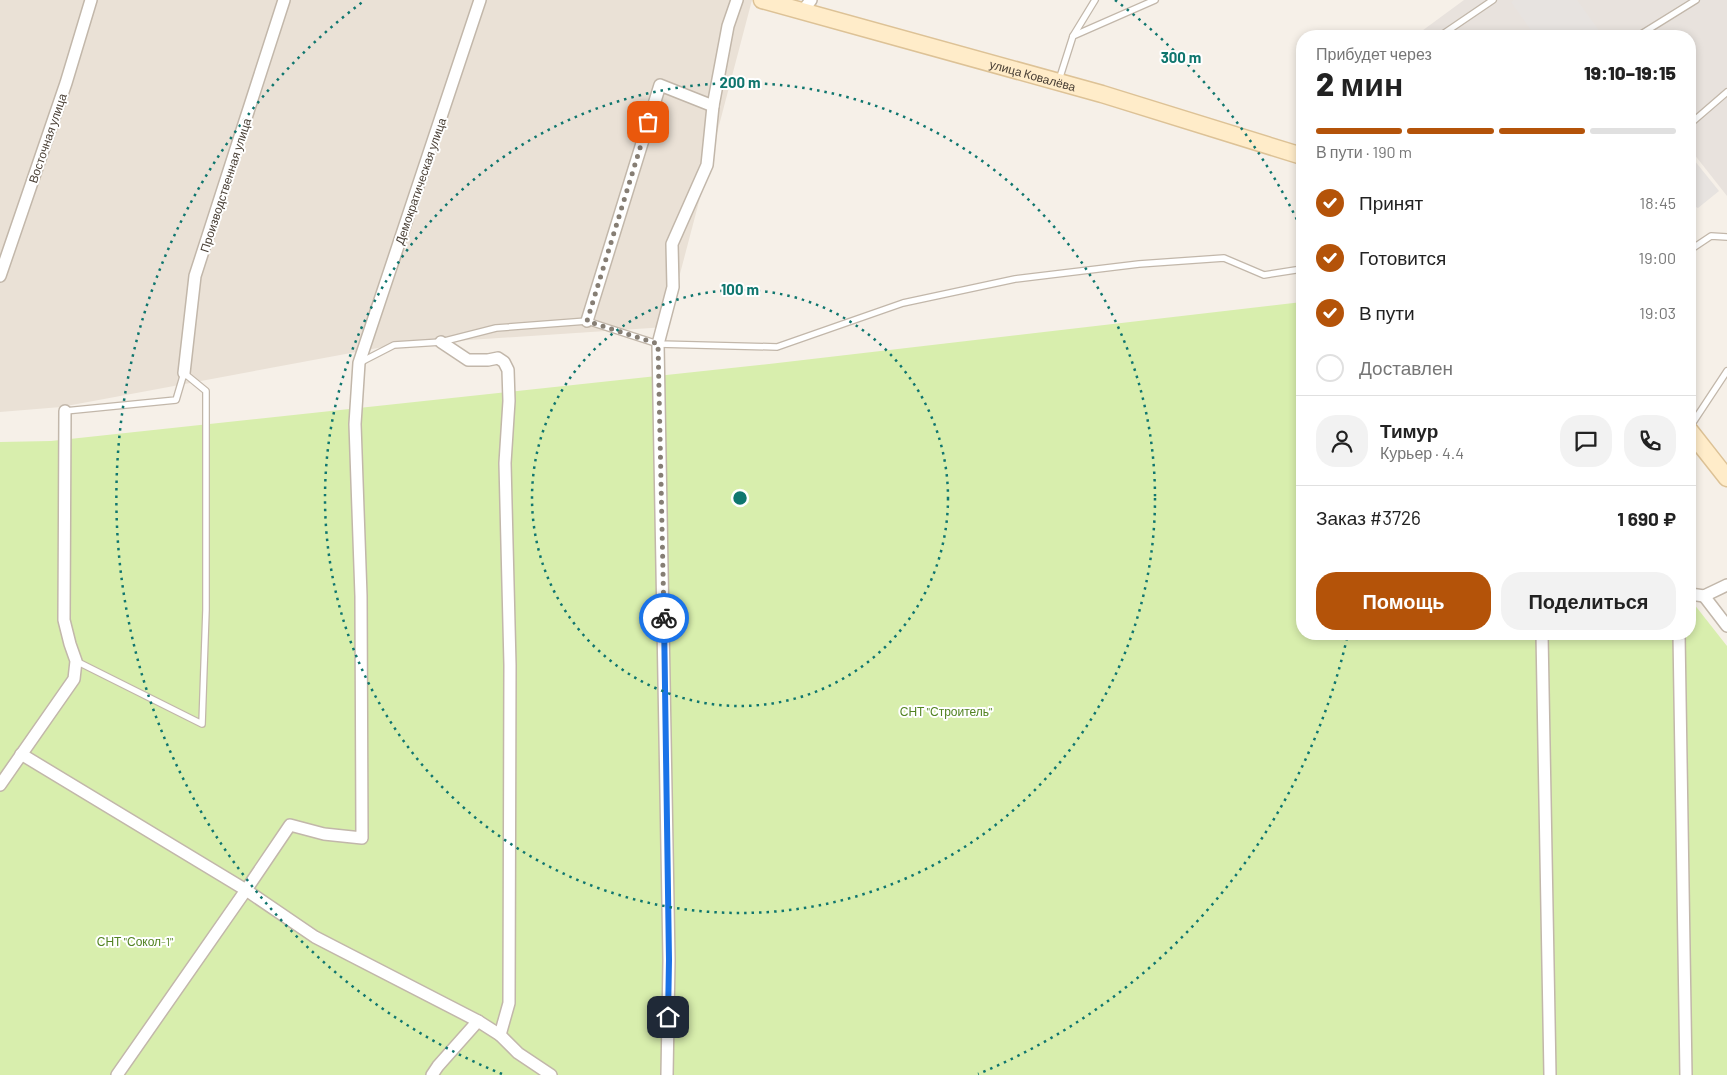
<!DOCTYPE html>
<html lang="ru">
<meta charset="utf-8">
<style>
:root{--surface:#fff;--page:#f2f2f2;--text:#222;--muted:#767676;--line:#e0e0e0;--accent:#b45309}
body{margin:0;font-family:Barlow,sans-serif;background:var(--page);color:var(--text);height:100vh;display:flex;flex-direction:column;font-size:19px;white-space:nowrap}
*{box-sizing:border-box;margin:0}
p{font-size:16px;color:var(--muted)}
.icon{flex:none;width:28px;height:28px;fill:none;stroke:currentColor;stroke-width:2;stroke-linecap:round;stroke-linejoin:round}
.map{position:relative;flex:1;overflow:hidden}
.panel{position:absolute;left:1296px;top:30px;width:400px;height:610px;display:flex;flex-direction:column;background:var(--surface);border-radius:20px;box-shadow:0 2px 8px #0003}
.panel>*{flex:none}
.pin{position:absolute;display:grid;place-items:center;width:42px;height:42px;color:#fff;margin:-21px;border-radius:10px;box-shadow:0 2px 8px #0006}
.courier{position:absolute;display:grid;place-items:center;width:50px;height:50px;margin:-25px;border:4px solid #1a73e8;border-radius:50%;background:#fff;color:#222;box-shadow:0 1px 6px #0007}
.head em{font-style:normal;font-weight:800}
.head div{display:flex;flex-direction:column-reverse}
.head{display:flex;align-items:center;justify-content:space-between;height:85px;padding:0 20px}
h1{font-size:32px;font-weight:800;line-height:38px}
.bar{display:grid;grid-template-columns:repeat(4,1fr);gap:8px 5px;align-content:center;height:60px;padding:0 20px}
.bar i{height:6px;border-radius:4px;background:var(--line)}
.bar .on{background:var(--accent)}
.bar p{grid-column:span 4}
.line{display:flex;align-items:center;gap:12px;padding:0 20px;border-top:1px solid var(--line)}
.line div{flex:1}
.round{display:grid;place-items:center;flex:none;width:52px;height:52px;border-radius:20px;background:var(--page)}
ol{padding:0 20px;list-style:none}
li{display:flex;align-items:center;gap:15px;height:55px}
li p{margin-inline-start:auto}
li .icon{padding:5px;border-radius:50%;background:var(--accent);color:#fff;stroke-width:4}
li:last-child{color:var(--muted)}
li i{width:28px;height:28px;border:2px solid var(--line);border-radius:50%}
.primary-button{display:flex;gap:10px;margin-top:auto;padding:10px 20px}
.primary-button a{flex:1;height:58px;border-radius:20px;background:var(--accent);color:#fff;font-size:20px;font-weight:800;line-height:58px;text-align:center}
.primary-button a+a{background:var(--page);color:var(--text)}
.map>svg:first-child{display:block}
.residential{fill:#eae1d6}
.industrial{fill:#e8e2dd}
.green{fill:#d8eead}
.parking{fill:#e7e3e0}
.lines{fill:none;stroke-linecap:round;stroke-linejoin:round}
.lane-casing{stroke:#c2b7aa;stroke-width:8}
.street-casing{stroke:#c2b7aa;stroke-width:14}
.secondary-casing{stroke:#ddc296;stroke-width:19}
.lane{stroke:#fff;stroke-width:5.5}
.street{stroke:#fff;stroke-width:11}
.secondary{stroke:#ffecc9;stroke-width:16}
.done{stroke:#867e74;stroke-width:5;stroke-dasharray:0 9}
.route{stroke:#1a73e8;stroke-width:6}
.ring{fill:none;stroke:#0f766e;stroke-width:2.5;stroke-dasharray:2.5 5}
.labels{text-anchor:middle;dominant-baseline:central;stroke-width:4;stroke-linejoin:round;paint-order:stroke}
.street-label{font-size:12px;fill:#4a4036;stroke:#fff}
.park-label{font-size:12px;fill:#528322;stroke:#fff}
.centre{fill:#0f766e;stroke:#fff;stroke-width:2.5}
.ring-label{font-size:15px;text-anchor:middle;font-weight:bold;fill:#0f766e;stroke:#fff;stroke-width:4;stroke-linejoin:round;paint-order:stroke}
</style>
<div class="map">
<svg width="1727" height="1075" viewBox="0 0 1727 1075">
<rect width="100%" height="100%" fill="#f6f0e8"/>
<polygon class="residential" points="0,0 752,0 666,327 394,345 61,407 0,412"/>
<polygon class="industrial" points="1464,0 1727,0 1727,196 1690,149 1690,36 1415,36"/>
<polygon class="green" points="1302,302 1302,634 1690,634 1690,599 1727,646 1727,1075 0,1075 0,442 51,441 769,364"/>
<g class="parking">
<polygon points="1514,0 1577,0 1603,36 1535,36 1511,2"/>
<polygon points="1690,155 1719,191 1698,208 1690,204"/>
</g>
<g class="lines">
<defs>
<g id="lane">
<polyline points="1073,36 1095,0"/>
<polyline points="1440,36 1493,0"/>
<polyline points="1638,36 1696,0"/>
<polyline points="1059,80 1073,36 1155,0"/>
<polyline points="1690,124 1727,92"/>
<polyline points="1690,250 1711,236 1727,237"/>
<polyline points="361,362 394,345 441,342 496,328 587,321 658,344 777,347 903,303 1015,279 1139,264 1224,258 1264,275 1302,269"/>
<polyline points="65,411 176,400 184,373 206,391 206,610 202,724 76,661"/>
<polyline points="1690,427 1727,371"/>
</g>
<g id="street">
<polyline points="802,12 811,0"/>
<polyline points="0,276 66,83 91,0"/>
<polyline points="587,321 660,85 713,106 728,26 737,0"/>
<polyline points="441,342 468,360 488,360 498,358 504,362 508,370 509,401 505,463 510,665 509,1003 500,1035"/>
<polyline points="184,373 195,276 284,0"/>
<polyline points="1690,594 1704,596 1727,585"/>
<polyline points="1704,596 1727,626"/>
<polyline points="1542,634 1550,1075"/>
<polyline points="1679,634 1686,1075"/>
<polyline points="21,754 246,890 290,825 324,834 362,838 361,596 355,424 359,363 480,0"/>
<polyline points="0,785 74,679 76,661 70,644 64,620 65,411"/>
<polyline points="478,1021 500,1035 518,1053 551,1075"/>
<polyline points="117,1075 246,890 315,937 478,1021 438,1066 432,1075"/>
<polyline points="667,1075 669,960 658,344 673,287 672,244 707,165 713,106"/>
</g>
<g id="secondary">
<path id="s1" d="M762,0L1102,94L1302,156"/>
<polyline points="1690,431 1727,478"/>
</g>
</defs>
<use href="#lane" class="lane-casing"/>
<use href="#street" class="street-casing"/>
<use href="#secondary" class="secondary-casing"/>
<use href="#lane" class="lane"/>
<use href="#street" class="street"/>
<use href="#secondary" class="secondary"/>
</g>
<g class="lines">
<polyline class="done" points="648,122 587,321 658,344 664,618"/>
<polyline class="route" points="664,618 669,960 668,1017"/>
</g>
<g class="ring">
<circle cx="740" cy="498" r="208"/>
<circle cx="740" cy="498" r="415"/>
<path d="M1347 638A623 623 0 0 1 978 1074M502 1074A623 623 0 0 1 365 0M1115 0A623 623 0 0 1 1302 230"/>
</g>
<g class="labels">
<g class="street-label">
<text stroke="none"><textPath href="#s1" startOffset="281">улица Ковалёва</textPath></text>
<text transform="translate(47 138) rotate(-71)">Восточная улица</text>
<text transform="translate(420 181) rotate(-71)">Демократическая улица</text>
<text transform="translate(225 185) rotate(-72)">Производственная улица</text>
</g>
<g class="park-label">
<text x="946" y="711">СНТ "Строитель"</text>
<text x="135" y="941">СНТ "Сокол-1"</text>
</g>
</g>
<circle cx="740" cy="498" r="8" class="centre"/>
<g class="ring-label">
<text x="1181" y="63">300 m</text>
<text x="740" y="88">200 m</text>
<text x="740" y="295">100 m</text>
</g>
</svg>
<div class="pin" style="left:648px;top:122px;background:#ea580c"><svg class="icon" aria-label="bag" viewBox="0 0 24 24"><path d="M5 8h14l-1 12H6zM9 8a3 3 0 0 1 6 0"/></svg></div>
<div class="pin" style="left:668px;top:1017px;background:#1f2937"><svg class="icon" aria-label="home" viewBox="0 0 24 24"><path d="M3 11l9-7 9 7M6 9v11h12V9"/></svg></div>
<div class="courier" style="left:664px;top:618px"><svg class="icon" aria-label="bike" viewBox="0 0 24 24"><circle cx="6" cy="16" r="4"/><circle cx="18" cy="16" r="4"/><path d="M6 16l4-8h5l3 8M10 8l3 8H6M13 5h3"/></svg></div>
<section class="panel">
<div class="head"><div><h1>2 мин</h1><p>Прибудет через</p></div><em>19:10–19:15</em></div>
<div class="bar"><i class="on"></i><i class="on"></i><i class="on"></i><i></i><p>В пути · 190 m</p></div>
<ol>
<li><svg class="icon" aria-label="check" viewBox="0 0 24 24"><path d="M5 12l5 5 9-10"/></svg>Принят<p>18:45</p></li>
<li><svg class="icon" aria-label="check" viewBox="0 0 24 24"><path d="M5 12l5 5 9-10"/></svg>Готовится<p>19:00</p></li>
<li><svg class="icon" aria-label="check" viewBox="0 0 24 24"><path d="M5 12l5 5 9-10"/></svg>В пути<p>19:03</p></li>
<li><i></i>Доставлен</li>
</ol>
<div class="line" style="height:90px"><a class="round"><svg class="icon" aria-label="person" viewBox="0 0 24 24"><circle cx="12" cy="8" r="4"/><path d="M4 21q1-7 8-7t8 7"/></svg></a><div><b>Тимур</b><p>Курьер · 4.4</p></div><a class="round"><svg class="icon" aria-label="chat" viewBox="0 0 24 24"><path d="M4 5h16v11H9l-5 4z"/></svg></a><a class="round"><svg class="icon" aria-label="phone" viewBox="0 0 24 24"><path d="M5 4h4l2 5-3 2q2 4 5 5l2-3 5 2v4C11 20 4 13 5 4z"/></svg></a></div>
<div class="line" style="height:65px"><div>Заказ #3726</div><b>1 690 ₽</b></div>
<div class="primary-button"><a>Помощь</a><a>Поделиться</a></div>
</section>
</div>
